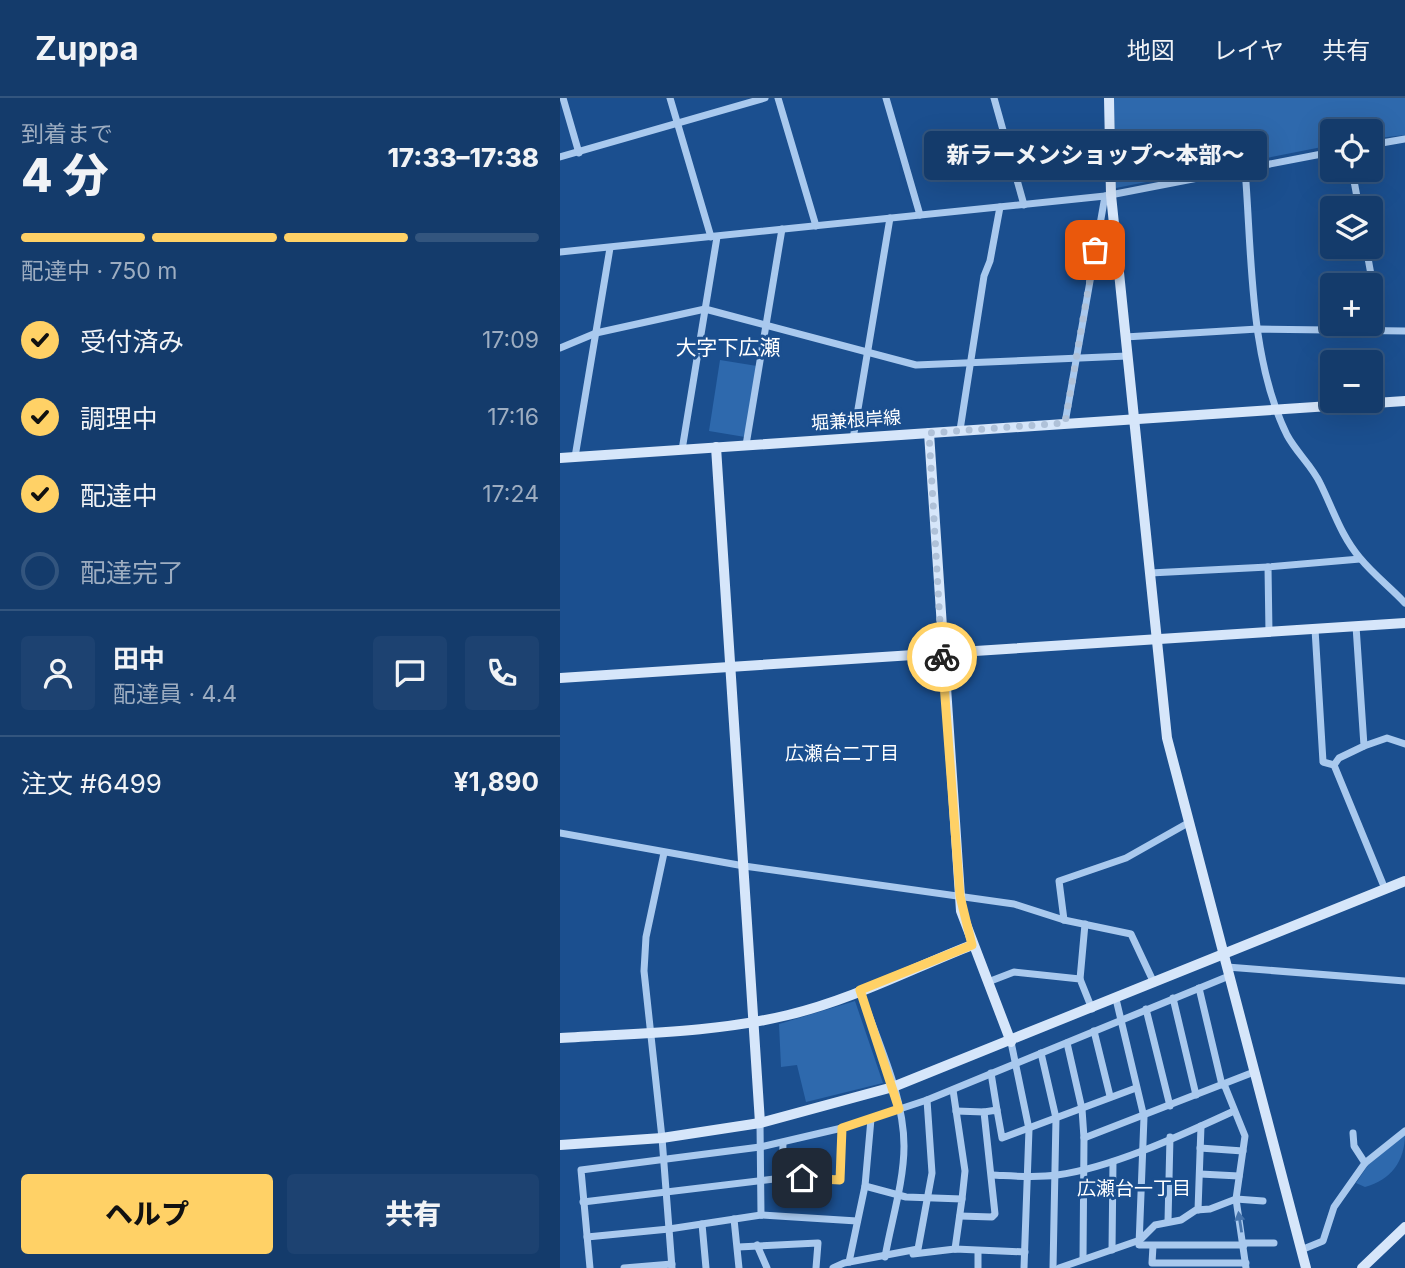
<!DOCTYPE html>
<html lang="ja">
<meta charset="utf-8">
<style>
:root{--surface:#143b6b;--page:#1d4271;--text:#f1f3f6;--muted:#9dadc1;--line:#33557e;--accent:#ffd166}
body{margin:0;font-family:Inter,"Noto Sans JP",sans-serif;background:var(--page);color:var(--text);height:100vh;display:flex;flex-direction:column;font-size:26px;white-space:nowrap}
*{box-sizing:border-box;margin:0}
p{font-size:23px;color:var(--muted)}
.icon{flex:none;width:38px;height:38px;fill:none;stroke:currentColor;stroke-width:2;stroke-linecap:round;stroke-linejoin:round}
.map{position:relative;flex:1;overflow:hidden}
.drawer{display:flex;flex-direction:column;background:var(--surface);width:560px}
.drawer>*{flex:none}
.fabs{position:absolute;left:760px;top:21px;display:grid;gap:14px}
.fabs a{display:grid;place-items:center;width:63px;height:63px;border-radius:7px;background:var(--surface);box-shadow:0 7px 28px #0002,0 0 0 2px var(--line);font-size:35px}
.pin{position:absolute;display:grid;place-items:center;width:60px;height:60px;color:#fff;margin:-30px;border-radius:14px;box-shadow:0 4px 10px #0006}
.courier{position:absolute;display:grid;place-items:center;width:70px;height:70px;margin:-35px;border:5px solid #ffd166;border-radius:50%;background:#fff;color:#222;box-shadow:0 2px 9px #0007}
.bubble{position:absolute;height:49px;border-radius:7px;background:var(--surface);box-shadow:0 7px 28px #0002,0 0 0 2px var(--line);font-size:23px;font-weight:800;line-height:49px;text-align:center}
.head em{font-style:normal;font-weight:800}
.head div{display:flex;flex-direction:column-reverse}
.head{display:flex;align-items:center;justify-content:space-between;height:119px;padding:0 21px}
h1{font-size:46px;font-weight:800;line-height:52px}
.bar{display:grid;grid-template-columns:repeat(4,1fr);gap:10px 7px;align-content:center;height:84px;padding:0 21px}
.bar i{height:9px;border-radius:5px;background:var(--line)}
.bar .selected{background:var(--accent)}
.bar p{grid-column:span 4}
.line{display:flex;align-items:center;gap:18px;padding:0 21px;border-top:2px solid var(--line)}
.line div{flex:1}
.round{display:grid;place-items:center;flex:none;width:74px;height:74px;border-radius:7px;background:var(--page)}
ol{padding:0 21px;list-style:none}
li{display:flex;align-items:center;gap:21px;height:77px}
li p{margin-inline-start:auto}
li .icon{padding:7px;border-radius:50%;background:var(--accent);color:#111;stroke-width:4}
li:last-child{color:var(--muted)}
li i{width:38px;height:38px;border:4px solid var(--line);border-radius:50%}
.action{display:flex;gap:14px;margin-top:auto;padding:14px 21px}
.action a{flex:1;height:80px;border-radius:7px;background:var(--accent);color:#111;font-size:28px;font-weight:800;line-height:80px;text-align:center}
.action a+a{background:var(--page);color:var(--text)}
header{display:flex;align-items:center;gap:42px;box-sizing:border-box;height:98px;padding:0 35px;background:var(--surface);border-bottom:2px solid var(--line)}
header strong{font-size:33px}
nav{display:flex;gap:38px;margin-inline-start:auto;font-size:24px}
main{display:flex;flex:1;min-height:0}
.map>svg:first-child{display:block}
.green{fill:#2e69ad}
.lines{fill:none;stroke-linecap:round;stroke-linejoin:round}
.street{stroke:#a9c9ee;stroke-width:7}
.secondary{stroke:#d6e6fa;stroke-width:10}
.oneway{fill:#4674ac}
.done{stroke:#afc1d8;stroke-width:7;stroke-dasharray:0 12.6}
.route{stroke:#ffd166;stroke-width:9}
.labels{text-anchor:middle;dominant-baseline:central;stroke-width:6;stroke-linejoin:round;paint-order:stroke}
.street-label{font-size:18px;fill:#fff;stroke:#1b4f8f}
.neighbourhood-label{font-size:19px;fill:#fff;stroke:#1b4f8f}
.quarter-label{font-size:21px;fill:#fff;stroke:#1b4f8f}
</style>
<header>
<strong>Zuppa</strong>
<nav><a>地図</a><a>レイヤ</a><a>共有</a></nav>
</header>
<main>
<section class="drawer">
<div class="head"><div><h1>4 分</h1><p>到着まで</p></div><em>17:33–17:38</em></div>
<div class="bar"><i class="selected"></i><i class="selected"></i><i class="selected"></i><i></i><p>配達中 · 750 m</p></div>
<ol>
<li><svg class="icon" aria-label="check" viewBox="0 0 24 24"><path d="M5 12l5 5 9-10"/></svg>受付済み<p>17:09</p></li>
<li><svg class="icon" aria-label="check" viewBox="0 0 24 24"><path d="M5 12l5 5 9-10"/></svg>調理中<p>17:16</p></li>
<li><svg class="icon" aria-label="check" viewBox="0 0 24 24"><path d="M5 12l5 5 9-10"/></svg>配達中<p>17:24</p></li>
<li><i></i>配達完了</li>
</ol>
<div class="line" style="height:126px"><a class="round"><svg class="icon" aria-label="person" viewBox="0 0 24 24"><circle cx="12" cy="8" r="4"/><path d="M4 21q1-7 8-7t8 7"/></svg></a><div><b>田中</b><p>配達員 · 4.4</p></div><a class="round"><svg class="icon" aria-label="chat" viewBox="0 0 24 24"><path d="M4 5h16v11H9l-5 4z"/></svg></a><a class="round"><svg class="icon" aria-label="phone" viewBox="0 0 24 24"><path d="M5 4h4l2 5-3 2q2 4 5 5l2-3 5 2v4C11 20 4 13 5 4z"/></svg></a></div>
<div class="line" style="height:91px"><div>注文 #6499</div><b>¥1,890</b></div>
<div class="action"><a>ヘルプ</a><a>共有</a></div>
</section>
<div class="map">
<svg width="845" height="1170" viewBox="0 0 845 1170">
<rect width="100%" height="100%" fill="#1b4f8f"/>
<g class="green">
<polygon points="554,0 845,0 845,37 810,41 810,33 772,33 772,47 556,90"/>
<polygon points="160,262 197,268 185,339 149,333"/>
<polygon points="295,903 323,985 246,1004 237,967 221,969 219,926"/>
<path d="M845,1036C845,1063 831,1082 805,1089L796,1085L808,1067Z"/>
</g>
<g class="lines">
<g class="street">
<polyline points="3,0 19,55"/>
<polyline points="110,0 151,139"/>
<polyline points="218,0 256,128"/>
<polyline points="326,0 360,117"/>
<polyline points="434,0 464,107"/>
<polyline points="810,47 845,41"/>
<polyline points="0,59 205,0"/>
<path d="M685,71C692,156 689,260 727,337C736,354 752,368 760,385C773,411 781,438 800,460C813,476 831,490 845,505"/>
<polyline points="792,72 799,110"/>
<polyline points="806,149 821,232"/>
<polyline points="0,154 545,98 772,54"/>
<polyline points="565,239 698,231 845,233"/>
<polyline points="0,250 36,235 145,211 356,267 567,258"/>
<polyline points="505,325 545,98"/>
<polyline points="400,332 424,178 430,163 440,109"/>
<polyline points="293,341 330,120"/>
<polyline points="186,347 222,131"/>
<polyline points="122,352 157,139"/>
<polyline points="15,359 50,150"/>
<polyline points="590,475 708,469"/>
<polyline points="796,528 804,648 779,660 774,667 825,791"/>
<polyline points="755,531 763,664 774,667"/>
<polyline points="709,535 708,469 800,461"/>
<polyline points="804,648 827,640 845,646"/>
<polyline points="0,735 184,768 454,806 504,822 571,836 594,885"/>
<polyline points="104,755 86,839 84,873 102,1040 112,1170"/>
<polyline points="504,822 499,783 566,760 628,725"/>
<polyline points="667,869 845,883"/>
<polyline points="520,881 525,826"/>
<polyline points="428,884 454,874 520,881 532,911"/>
<polyline points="639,890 662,987"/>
<path d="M300,892C316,941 344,996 344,1048C344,1084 331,1124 325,1159"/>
<polyline points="613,900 636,997"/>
<polyline points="556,901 584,1019 579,1147 684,1147"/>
<polyline points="586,911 610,1008"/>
<polyline points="534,933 550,998"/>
<polyline points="451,944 469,1031 464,1170"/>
<polyline points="507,945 522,1011 524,1040 523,1161"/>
<polyline points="481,955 496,1020 493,1170"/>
<polyline points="431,975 437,1012"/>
<polyline points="664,986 685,1038 676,1101 686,1170"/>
<polyline points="393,992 405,1073 402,1101"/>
<polyline points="396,1013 424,1014 435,1116 432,1119 400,1118"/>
<polyline points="424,1014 437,1012 442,1040 576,990"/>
<polyline points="200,1025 201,1117"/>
<polyline points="524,1040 694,974"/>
<polyline points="640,1050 683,1053"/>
<polyline points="805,1065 845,1033"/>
<polyline points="640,1076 679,1078"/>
<path d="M432,1077C454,1078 476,1080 497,1077C552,1070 624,1036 674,1013"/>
<polyline points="222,1080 223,1045"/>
<polyline points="305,1088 346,1099 402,1101 395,1151"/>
<polyline points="23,1104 222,1080 280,1082 282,1030"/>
<polyline points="638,1112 641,1028"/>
<polyline points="174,1121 179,1170"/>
<polyline points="608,1123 610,1039"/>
<polyline points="142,1126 146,1170"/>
<polyline points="27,1139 109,1131 201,1117 297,1123"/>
<polyline points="683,1145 714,1145"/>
<polyline points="197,1147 207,1170"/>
<polyline points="593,1148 592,1165 686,1165"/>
<polyline points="178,1149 258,1145 256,1170"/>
<polyline points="552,1152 553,1064"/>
<polyline points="741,1152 763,1143 774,1109 805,1065 794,1048 793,1035"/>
<polyline points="418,1154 418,1170"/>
<polyline points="353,1156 395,1151 465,1154"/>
<polyline points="289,1164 305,1088 311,1021"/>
<polyline points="30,1170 21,1072 200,1049 282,1030 367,1002 669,878"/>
<polyline points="64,1170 112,1166"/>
<polyline points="273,1170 284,1165 358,1151 372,1075 367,1002"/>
<polyline points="499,1170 580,1142 595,1127 621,1122 636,1112 650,1111 676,1101 703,1103"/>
</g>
<g class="secondary">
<polyline points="549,0 551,97 607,640 746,1170"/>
<polyline points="369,335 401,813 451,944"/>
<polyline points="156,349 200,1025"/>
<polyline points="0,360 845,303"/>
<polyline points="0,580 845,525"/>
<path d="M0,940C75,935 154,935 228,917C291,902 351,871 412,847"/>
<polyline points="0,1047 102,1040 200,1025 333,989 845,783"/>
<polyline points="802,1170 845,1129"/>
</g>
</g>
<defs><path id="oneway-solid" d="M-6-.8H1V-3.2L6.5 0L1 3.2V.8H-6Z" transform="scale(1.75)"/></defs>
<use class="oneway" href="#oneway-solid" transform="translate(680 1124) rotate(-99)"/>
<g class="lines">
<polyline class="done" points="382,559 369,335 505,325 535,152"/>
<polyline class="route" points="242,1080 280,1082 282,1030 339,1011 300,892 412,847 400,798 382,559"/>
</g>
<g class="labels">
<g class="street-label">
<text transform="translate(296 322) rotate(-4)">堀兼根岸線</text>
</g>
<g class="neighbourhood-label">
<text x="282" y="655">広瀬台二丁目</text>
<text x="574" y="1090">広瀬台一丁目</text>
</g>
<g class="quarter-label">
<text x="168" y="249">大字下広瀬</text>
</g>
</g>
</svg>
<div class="fabs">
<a><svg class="icon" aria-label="locate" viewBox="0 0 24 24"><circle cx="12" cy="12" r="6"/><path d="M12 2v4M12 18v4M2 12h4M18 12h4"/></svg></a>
<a><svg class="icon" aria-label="layers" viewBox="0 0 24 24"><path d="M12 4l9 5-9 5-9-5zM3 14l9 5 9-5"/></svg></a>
<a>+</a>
<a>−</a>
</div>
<div class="pin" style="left:535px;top:152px;background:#ea580c"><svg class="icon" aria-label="bag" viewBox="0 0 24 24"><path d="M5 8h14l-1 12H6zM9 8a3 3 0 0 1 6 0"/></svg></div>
<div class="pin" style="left:242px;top:1080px;background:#1f2937"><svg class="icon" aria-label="home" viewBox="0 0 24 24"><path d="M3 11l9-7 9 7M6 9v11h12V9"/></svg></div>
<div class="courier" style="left:382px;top:559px"><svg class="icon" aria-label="bike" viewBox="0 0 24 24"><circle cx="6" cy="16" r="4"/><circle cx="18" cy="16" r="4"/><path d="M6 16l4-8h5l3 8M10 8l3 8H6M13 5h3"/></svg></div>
<div class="bubble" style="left:364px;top:33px;width:343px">新ラーメンショップ～本部～</div>
</div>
</main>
